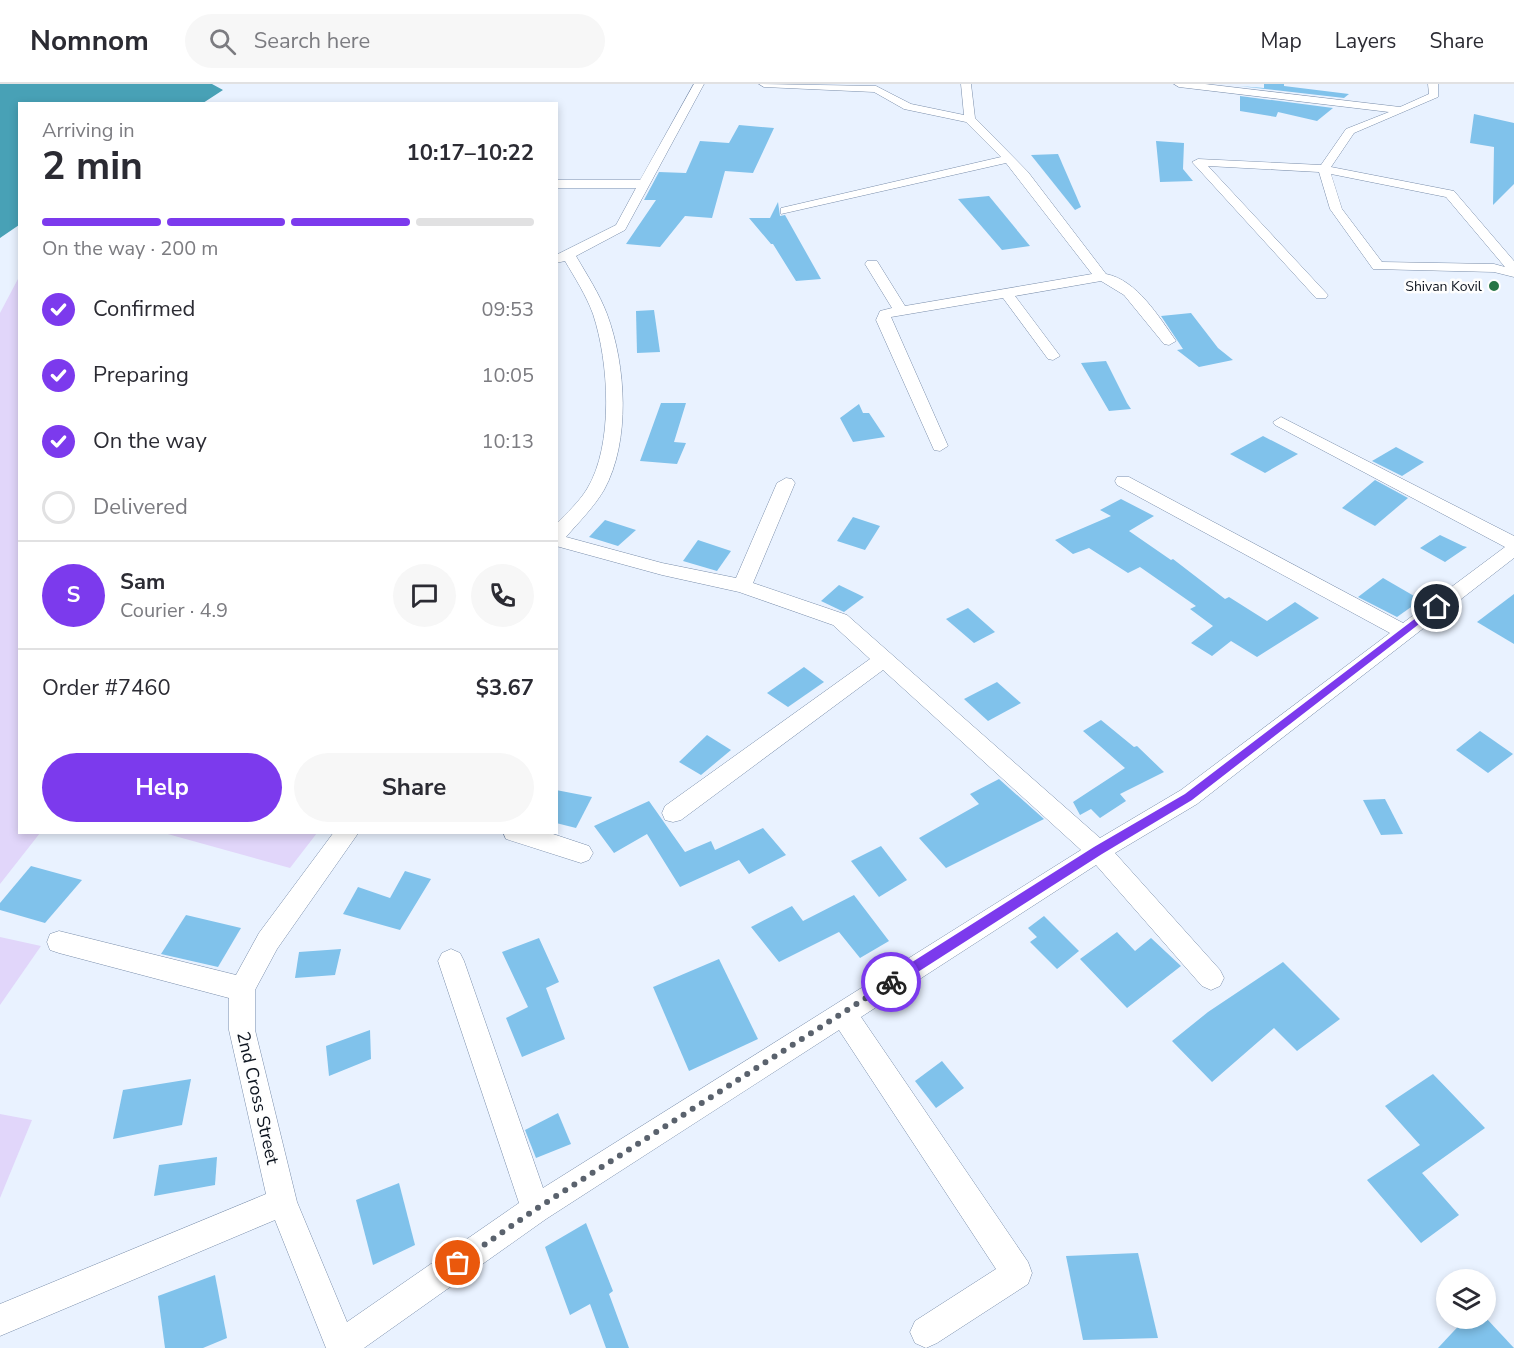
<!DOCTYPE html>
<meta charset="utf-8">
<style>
:root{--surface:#fff;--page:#f7f7f7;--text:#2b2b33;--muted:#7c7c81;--line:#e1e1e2;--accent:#7c3aed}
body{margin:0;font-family:"Nunito Sans",sans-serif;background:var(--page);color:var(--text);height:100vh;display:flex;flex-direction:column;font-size:22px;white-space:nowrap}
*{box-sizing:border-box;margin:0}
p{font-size:20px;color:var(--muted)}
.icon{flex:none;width:33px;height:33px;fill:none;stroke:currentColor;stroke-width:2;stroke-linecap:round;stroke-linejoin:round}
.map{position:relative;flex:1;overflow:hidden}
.side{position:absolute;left:18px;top:18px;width:540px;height:732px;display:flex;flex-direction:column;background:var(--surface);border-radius:0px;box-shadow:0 3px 9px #0003}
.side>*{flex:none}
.buttons{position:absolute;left:1436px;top:1185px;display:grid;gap:12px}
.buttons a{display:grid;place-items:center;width:60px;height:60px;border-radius:50%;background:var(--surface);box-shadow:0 3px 9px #0003;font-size:30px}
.pin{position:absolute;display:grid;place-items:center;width:51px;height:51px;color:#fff;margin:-26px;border:3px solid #fff;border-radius:50%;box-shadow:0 2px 6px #0007}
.courier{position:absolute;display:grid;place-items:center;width:60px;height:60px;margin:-30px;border:4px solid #7c3aed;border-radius:50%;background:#fff;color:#222;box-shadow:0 2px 8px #0007}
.head em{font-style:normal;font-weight:700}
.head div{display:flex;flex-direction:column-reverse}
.head{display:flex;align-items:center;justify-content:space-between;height:102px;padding:0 24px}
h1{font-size:39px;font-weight:700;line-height:45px}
.bar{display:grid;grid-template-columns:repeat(4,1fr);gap:9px 6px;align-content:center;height:72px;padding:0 24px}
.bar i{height:8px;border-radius:4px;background:var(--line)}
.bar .selected{background:var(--accent)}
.bar p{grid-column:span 4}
.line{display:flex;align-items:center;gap:15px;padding:0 24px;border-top:2px solid var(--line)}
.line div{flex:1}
.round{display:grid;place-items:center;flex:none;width:63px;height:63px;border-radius:32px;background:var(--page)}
ol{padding:0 24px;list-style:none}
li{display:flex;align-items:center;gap:18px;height:66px}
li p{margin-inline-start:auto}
li .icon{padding:6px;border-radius:50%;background:var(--accent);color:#fff;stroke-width:4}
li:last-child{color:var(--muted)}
li i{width:33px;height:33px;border:3px solid var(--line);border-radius:50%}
.primary-button{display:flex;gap:12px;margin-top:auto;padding:12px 24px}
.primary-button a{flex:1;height:69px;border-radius:36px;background:var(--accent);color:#fff;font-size:24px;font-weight:700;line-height:69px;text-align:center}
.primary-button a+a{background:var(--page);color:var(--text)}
header{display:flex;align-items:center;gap:36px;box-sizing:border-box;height:84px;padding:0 30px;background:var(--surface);border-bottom:2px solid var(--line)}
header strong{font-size:28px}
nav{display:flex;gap:33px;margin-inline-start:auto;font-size:21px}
.search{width:420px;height:54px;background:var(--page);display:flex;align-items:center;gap:15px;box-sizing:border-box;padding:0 21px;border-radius:33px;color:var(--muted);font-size:22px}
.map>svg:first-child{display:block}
.green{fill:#e1d6fa}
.water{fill:#48a1b6}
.building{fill:#80c2eb}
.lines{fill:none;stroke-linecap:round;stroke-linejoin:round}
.street-casing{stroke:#7a8eab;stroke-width:1}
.street{fill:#fff;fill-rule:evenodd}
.route{fill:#7c3aed}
.done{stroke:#5a626d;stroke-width:6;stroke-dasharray:0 10.8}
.poi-dot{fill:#277545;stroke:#fefefe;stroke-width:2}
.labels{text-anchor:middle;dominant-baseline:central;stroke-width:5;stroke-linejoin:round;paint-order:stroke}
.far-poi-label{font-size:14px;fill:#0d141f;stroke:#fefefe;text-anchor:end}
.near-street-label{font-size:18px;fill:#0d141f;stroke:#fefefe}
</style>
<header>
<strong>Nomnom</strong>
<div class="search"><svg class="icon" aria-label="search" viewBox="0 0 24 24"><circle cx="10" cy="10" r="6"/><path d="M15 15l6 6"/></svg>Search here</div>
<nav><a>Map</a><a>Layers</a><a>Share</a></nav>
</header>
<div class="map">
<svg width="1514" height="1264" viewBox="0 0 1514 1264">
<rect width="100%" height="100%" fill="#e9f2ff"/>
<g class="green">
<polygon points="19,193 20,748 40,749 0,800 0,229"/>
<polygon points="164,749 317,749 290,784"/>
<polygon points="0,853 41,862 0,921"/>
<polygon points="0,1030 32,1036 0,1114"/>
</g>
<polygon class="water" points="0,0 212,0 223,6 203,19 20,20 19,141 0,154"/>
<g class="building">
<polygon points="1264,0 1284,0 1284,2 1349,10 1344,14 1239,2 1264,4"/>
<polygon points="1240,12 1333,24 1317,37 1278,28 1276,33 1240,27"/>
<polygon points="1474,30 1514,39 1514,100 1493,121 1494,63 1470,59"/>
<polygon points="739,41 774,44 753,89 725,87 712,134 685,132 660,163 626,160 656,116 644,116 659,88 686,89 700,57 729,59"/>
<polygon points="1156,57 1184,59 1183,85 1193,97 1160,98"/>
<polygon points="1058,70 1081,123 1075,126 1031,71"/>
<polygon points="989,112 1030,162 1002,166 958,115"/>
<polygon points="778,118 780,132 785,131 821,195 796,197 773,160 771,160 749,134 770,134"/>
<polygon points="654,226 660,268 637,269 636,227"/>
<polygon points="1191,229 1218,264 1233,276 1199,283 1177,266 1183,265 1161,232"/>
<polygon points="1106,277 1127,319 1131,325 1109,327 1081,279"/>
<polygon points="661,319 686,319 674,358 686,359 677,380 640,377"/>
<polygon points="859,320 863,329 869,329 885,353 853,358 840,334"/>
<polygon points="1263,352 1298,370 1265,389 1230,370"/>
<polygon points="1396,363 1424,378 1402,392 1372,377"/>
<polygon points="1375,396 1408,414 1375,442 1342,424"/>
<polygon points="1121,415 1154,432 1129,447 1171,476 1173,475 1225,515 1229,513 1267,537 1295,518 1319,534 1257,573 1231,557 1212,572 1191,559 1213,542 1190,525 1196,522 1140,483 1128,489 1089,464 1073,470 1055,456 1111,432 1100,426"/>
<polygon points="853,433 880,442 865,466 837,457"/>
<polygon points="605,436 636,446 618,462 589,453"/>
<polygon points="1440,451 1463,462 1467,463 1445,478 1420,464"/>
<polygon points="698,456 731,467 717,487 683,477"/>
<polygon points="1383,494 1421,516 1397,533 1358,513"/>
<polygon points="839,501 864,513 844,528 821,517"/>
<polygon points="1514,510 1514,560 1477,538"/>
<polygon points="968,524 995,548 974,559 946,535"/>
<polygon points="804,583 824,598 788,623 767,609"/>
<polygon points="997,598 1021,619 988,637 964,615"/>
<polygon points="1101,636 1134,663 1137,662 1164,688 1120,710 1126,717 1100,734 1091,725 1080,731 1073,718 1125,684 1083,647"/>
<polygon points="1480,647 1513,670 1488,689 1456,666"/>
<polygon points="707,651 731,666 701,691 679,678"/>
<polygon points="999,695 1044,735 946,784 919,754 979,720 970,710"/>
<polygon points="556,706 592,713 576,744 556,739"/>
<polygon points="1385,715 1403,750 1381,751 1363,716"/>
<polygon points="649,717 685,768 711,757 715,766 763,744 786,771 749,790 739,776 680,803 647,750 614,769 594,742"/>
<polygon points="881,762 907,796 879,813 851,777"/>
<polygon points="31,782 82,796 45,839 0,826 0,819"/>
<polygon points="405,787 431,795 400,846 343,830 358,803 390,814"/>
<polygon points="854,811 889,857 860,874 839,848 779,878 751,843 792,822 803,837"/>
<polygon points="186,831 241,844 218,883 161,870"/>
<polygon points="1044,832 1079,867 1057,885 1030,858 1037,853 1028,844"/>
<polygon points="1117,848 1135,867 1151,854 1181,882 1127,924 1080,875"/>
<polygon points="539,854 559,898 546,904 565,955 522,973 506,934 528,923 502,868"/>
<polygon points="341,865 335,891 295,894 299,868"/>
<polygon points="719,875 758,955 689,987 653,903"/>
<polygon points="1283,878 1340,935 1297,967 1274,944 1212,998 1172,957 1208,928"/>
<polygon points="370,946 371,975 329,992 326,962"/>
<polygon points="942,977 964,1004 936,1024 915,997"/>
<polygon points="1433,990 1485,1044 1422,1089 1459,1131 1421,1159 1367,1096 1420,1061 1385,1022"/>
<polygon points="191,995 182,1041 113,1055 123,1006"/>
<polygon points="558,1029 571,1060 536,1074 525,1046"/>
<polygon points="217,1073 215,1101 154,1112 159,1081"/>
<polygon points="399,1099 415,1161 373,1181 356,1116"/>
<polygon points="586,1139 613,1207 609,1210 629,1264 606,1264 590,1220 570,1231 545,1163"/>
<polygon points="1138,1169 1158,1254 1083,1256 1066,1172"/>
<polygon points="215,1191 227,1254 203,1264 165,1264 158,1212"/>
<polygon points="1466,1234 1486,1234 1514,1264 1438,1264"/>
</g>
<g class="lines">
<defs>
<g id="street">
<path d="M694,0H704L625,146L576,172C587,191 599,209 607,230C626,281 631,357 604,406C594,423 579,438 566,453L662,479L736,494L777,399L786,394L792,395L795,399L753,499L847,531L1100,754L1181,706L1390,549L1117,401L1115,397L1117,393H1129L1403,539L1505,463L1275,341L1273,338L1281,333L1514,452V474L1197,720L1115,769L1220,886L1224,894L1220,902L1211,906L1202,902L1096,781L861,933L1028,1178L1032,1189L1028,1200L937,1259L926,1264L915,1259L910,1248L915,1237L996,1185L839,946L546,1135L364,1264H326L275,1136L0,1252V1220L266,1110L229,946V914L59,869L50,866L47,858L50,850L59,847L236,891L259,849L334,748H359L277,865L255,906V946L297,1118L347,1238L519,1119L438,877L442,869L451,865L460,869L464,877L543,1104L1081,766L883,586L681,736L673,738L665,736L662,729L665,722L870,575L833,541L739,508L662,491L556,462V440C567,429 579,418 587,405C614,361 609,278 593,230C586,211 575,194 565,177L556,179V171L616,141L636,104H556V96H640Z"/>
<path d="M759,0L876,2L911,20L964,31L961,0H971L975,34L1028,88L1106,190C1137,196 1159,233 1176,257L1169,261L1164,260L1124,211L1101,197L1015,212L1060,272L1053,276L1048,275L1003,214L891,233L948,362L940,367L934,366L876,236L880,227L892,224L865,180L867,177H877L905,222L1092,190L1006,79L781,130V124L1001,73L966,38L904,25L874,8L764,3Z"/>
<path d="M1174,0H1205L1400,23L1429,10L1428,0H1438V13L1354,49L1331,83L1454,107L1514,177V193L1494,188L1373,185L1330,125L1319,88L1208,82L1328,211L1326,214H1316L1192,78L1198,75L1321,81L1346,45L1389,28L1179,3ZM1331,90L1446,113L1505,183L1494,180L1382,178L1342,125Z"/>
<polygon points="503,748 547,748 589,762 593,769 589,776 581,779 506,755"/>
</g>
</defs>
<use href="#street" class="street-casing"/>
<use href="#street" class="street"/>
</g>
<polygon class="route" points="1433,521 1441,523 1192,716 1102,770 896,902 887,902 887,894 1094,763 1185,710"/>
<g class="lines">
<polyline class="done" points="458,1179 536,1125 891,898"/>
</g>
<circle class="poi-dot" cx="1494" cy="202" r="6"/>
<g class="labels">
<g class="far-poi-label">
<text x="1482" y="202">Shivan Kovil</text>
</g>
<g class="near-street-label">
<text transform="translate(258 1014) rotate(77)">2nd Cross Street</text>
</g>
</g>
</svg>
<div class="buttons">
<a><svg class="icon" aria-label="layers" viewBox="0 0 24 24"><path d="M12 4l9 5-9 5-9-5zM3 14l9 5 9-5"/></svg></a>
</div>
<div class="pin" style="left:458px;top:1179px;background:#ea580c"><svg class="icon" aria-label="bag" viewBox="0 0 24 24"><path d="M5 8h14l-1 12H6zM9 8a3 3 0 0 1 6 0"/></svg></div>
<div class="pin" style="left:1437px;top:523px;background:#1f2937"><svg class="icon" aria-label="home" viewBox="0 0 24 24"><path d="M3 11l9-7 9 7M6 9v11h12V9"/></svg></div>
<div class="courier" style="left:891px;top:898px"><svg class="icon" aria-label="bike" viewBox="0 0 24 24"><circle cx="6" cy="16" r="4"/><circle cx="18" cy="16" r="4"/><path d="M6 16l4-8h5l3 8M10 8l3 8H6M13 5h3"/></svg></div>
<section class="side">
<div class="head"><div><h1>2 min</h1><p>Arriving in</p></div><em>10:17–10:22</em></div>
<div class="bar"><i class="selected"></i><i class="selected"></i><i class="selected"></i><i></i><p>On the way · 200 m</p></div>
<ol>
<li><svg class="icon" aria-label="check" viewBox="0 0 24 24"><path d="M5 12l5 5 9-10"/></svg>Confirmed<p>09:53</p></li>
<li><svg class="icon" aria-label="check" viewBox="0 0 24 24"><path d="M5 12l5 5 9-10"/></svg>Preparing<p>10:05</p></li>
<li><svg class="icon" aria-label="check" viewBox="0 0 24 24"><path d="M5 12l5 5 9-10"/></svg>On the way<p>10:13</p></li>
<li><i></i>Delivered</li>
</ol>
<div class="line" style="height:108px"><b class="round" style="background:var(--accent);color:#fff">S</b><div><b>Sam</b><p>Courier · 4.9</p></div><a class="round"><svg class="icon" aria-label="chat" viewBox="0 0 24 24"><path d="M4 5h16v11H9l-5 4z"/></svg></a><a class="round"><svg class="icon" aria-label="phone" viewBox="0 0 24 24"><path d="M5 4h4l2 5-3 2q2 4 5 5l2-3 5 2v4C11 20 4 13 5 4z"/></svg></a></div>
<div class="line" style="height:78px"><div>Order #7460</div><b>$3.67</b></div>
<div class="primary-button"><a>Help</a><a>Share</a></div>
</section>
</div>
